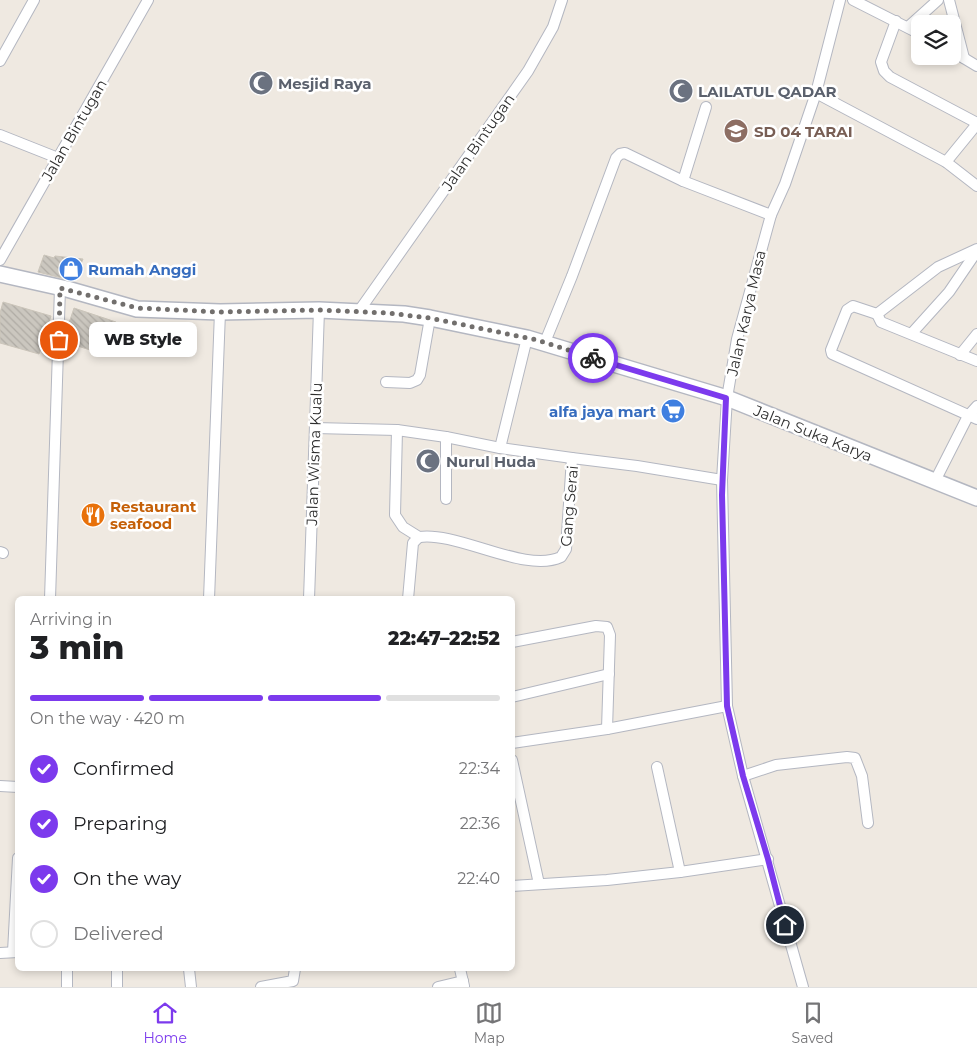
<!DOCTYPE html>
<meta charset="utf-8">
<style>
:root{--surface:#fff;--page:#f2f2f2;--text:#202124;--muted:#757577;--line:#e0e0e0;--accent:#7c3aed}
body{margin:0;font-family:Montserrat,sans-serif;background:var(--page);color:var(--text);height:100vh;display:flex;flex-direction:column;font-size:19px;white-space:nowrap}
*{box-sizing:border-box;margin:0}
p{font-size:16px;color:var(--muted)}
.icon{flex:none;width:28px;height:28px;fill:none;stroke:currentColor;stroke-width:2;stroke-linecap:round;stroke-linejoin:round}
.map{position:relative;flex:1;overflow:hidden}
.sheet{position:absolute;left:15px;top:596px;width:500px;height:375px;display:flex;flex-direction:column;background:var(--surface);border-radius:8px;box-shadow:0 2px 8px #0003}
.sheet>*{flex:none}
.buttons{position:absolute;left:911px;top:15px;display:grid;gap:10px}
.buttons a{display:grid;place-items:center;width:50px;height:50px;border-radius:8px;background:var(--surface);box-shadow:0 2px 8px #0003;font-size:25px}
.pin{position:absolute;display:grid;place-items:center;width:42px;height:42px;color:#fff;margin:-21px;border:2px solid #fff;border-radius:50%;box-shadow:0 1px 5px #0007}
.courier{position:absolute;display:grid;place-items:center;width:50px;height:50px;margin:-25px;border:4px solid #7c3aed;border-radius:50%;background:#fff;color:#222;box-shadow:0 1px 6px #0007}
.bubble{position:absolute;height:35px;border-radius:8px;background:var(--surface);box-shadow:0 2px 8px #0003;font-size:16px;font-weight:800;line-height:35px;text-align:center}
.head em{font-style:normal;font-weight:800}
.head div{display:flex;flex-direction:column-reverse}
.head{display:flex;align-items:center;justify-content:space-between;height:85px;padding:0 15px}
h1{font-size:32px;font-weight:800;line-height:38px}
.bar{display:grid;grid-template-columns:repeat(4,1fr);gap:8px 5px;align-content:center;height:60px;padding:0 15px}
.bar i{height:6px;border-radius:4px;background:var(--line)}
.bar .active{background:var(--accent)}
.bar p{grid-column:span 4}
ol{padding:0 15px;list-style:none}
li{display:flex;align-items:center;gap:15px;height:55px}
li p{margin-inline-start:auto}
li .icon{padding:5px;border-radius:50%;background:var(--accent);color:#fff;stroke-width:4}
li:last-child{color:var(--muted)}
li i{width:28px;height:28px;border:2px solid var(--line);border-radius:50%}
.tabs{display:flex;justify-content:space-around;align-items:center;height:70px;border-top:1px solid var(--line);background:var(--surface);font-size:14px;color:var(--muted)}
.tabs a{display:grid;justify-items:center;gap:2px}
.tabs .active{color:var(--accent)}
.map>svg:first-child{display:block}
.building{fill:url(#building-back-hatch);stroke:#cbc5ba}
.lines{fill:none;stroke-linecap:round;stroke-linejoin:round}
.street-casing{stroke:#b4b7c1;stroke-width:12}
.secondary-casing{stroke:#b4b7c1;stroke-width:18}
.street{stroke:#fff;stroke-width:10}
.secondary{stroke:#fff;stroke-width:15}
.done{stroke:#726f6d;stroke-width:5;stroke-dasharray:0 9}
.route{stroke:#7c3aed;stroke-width:6}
.labels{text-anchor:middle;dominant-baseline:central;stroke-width:5;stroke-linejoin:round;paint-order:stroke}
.worship-label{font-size:15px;font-weight:bold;fill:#5b616d;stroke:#fff;text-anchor:start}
.street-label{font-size:15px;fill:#2e2e2e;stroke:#fff}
.education-label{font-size:15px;font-weight:bold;fill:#785e54;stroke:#fff;text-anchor:start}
.shop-label{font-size:15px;font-weight:bold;fill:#366cbe;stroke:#fff;text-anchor:start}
.food-label{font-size:15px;font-weight:bold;fill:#c56008;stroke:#fff;text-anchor:start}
</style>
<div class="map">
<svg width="977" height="987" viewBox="0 0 977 987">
<defs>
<pattern id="building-back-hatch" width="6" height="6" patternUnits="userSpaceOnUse" patternTransform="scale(1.25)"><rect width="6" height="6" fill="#cbc7bf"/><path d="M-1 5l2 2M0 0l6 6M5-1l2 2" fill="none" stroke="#afaba4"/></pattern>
</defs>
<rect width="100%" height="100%" fill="#efe9e1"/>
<g class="building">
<polygon points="44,255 54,258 55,256 83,259 74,281 38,272"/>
<polygon points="3,302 51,316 39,354 0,343 0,313"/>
<polygon points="74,308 116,322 106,355 65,342 65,335"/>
</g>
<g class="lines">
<defs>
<g id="street">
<polyline points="853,0 920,34"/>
<polyline points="949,0 964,58"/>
<polyline points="896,21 881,62 884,71 890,77 977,123"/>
<polyline points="908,27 938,0"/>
<polyline points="952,51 977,66"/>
<polyline points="0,61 34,0"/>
<polyline points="816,93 946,162 977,186"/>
<polyline points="0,135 58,158"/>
<polyline points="946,162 977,124"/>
<polyline points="683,181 706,107"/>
<polyline points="977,249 938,267 877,314 881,322 977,361"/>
<polyline points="0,260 148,0"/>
<polyline points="359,311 528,71 553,27 562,0"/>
<polyline points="877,314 853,306 847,310 831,350 832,354 977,419"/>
<polyline points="912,333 949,292 977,251"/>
<polyline points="545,342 572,276 616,158 620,154 625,153 683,181 771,215"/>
<polyline points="960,355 977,334"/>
<polyline points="386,382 410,383 417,380 420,375 430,318"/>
<polyline points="315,428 397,430 446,437 500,448 572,458"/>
<polyline points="397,430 395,515 403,527 419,537"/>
<polyline points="446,437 446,499"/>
<polyline points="500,448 527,338"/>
<polyline points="935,481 968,416 977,406"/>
<path d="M419,537C458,531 525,574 561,557L566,549L572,458L637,466L722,480"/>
<polyline points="0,552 3,553"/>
<polyline points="50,599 60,288"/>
<polyline points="209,599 220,312"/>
<polyline points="309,599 319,310"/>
<polyline points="408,599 413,543 419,537"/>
<polyline points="512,642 596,626 607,627 610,635 607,729"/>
<polyline points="512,697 609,674"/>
<polyline points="512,743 607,729 727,706"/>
<polyline points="512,760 539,884"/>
<polyline points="657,767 680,872"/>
<polyline points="743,776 776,765 847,757 855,758 862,776 868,823"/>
<polyline points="0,786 18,787"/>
<polyline points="512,886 607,880 680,872 768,859"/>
<polyline points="13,952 18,858"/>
<polyline points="0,953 18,952"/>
<polyline points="67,969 67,987"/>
<polyline points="117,969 117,987"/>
<polyline points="189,969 191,987"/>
<polyline points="460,969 464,986"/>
<polyline points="261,987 293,981 295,969"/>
<polyline points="438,987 463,981"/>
<polyline points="803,987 743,776 727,706 722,480 727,398 737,339 771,215 785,184 816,93 840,0"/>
</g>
<polyline id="secondary" points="0,274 67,289 137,309 220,312 319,310 404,314 430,318 527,338 727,398 977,498"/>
</defs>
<use href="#street" class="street-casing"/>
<use href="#secondary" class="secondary-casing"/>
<use href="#street" class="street"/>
<use href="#secondary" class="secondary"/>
</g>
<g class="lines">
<polyline class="done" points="59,340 60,288 137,308 220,312 319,310 388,313 430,318 537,340 593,358"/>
<polyline class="route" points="593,358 726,398 722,495 727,706 743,776 768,859 785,925"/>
</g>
<defs>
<symbol id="mosque-disc" viewBox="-11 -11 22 22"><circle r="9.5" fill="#6b7280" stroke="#fff"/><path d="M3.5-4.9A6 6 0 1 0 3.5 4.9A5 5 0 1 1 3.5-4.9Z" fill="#fff"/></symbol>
<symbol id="school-disc" viewBox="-11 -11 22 22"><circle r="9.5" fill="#8d6e63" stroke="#fff"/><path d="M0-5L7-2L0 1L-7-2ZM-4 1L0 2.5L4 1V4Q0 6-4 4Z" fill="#fff"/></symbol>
<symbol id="shop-disc" viewBox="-11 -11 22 22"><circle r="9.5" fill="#3f7fe0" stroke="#fff"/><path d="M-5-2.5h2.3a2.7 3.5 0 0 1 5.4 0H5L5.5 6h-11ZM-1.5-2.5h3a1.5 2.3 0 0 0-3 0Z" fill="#fff"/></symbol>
<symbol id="supermarket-disc" viewBox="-11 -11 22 22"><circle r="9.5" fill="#3f7fe0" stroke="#fff"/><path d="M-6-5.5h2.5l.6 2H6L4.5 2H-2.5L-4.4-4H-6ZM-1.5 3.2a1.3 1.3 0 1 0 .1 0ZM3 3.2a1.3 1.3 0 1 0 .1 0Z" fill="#fff"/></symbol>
<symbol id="restaurant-disc" viewBox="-11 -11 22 22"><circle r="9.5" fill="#e8710a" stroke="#fff"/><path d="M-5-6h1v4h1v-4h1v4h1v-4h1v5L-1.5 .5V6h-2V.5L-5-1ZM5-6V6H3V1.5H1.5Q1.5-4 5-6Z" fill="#fff"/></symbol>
</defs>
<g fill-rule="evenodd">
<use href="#mosque-disc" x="247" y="69" width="28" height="28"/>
<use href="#mosque-disc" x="667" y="77" width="28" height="28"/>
<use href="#school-disc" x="722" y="117" width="28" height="28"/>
<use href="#shop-disc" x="57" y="255" width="28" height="28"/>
<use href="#supermarket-disc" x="659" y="397" width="28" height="28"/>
<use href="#mosque-disc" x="414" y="447" width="28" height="28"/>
<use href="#restaurant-disc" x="79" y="501" width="28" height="28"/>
</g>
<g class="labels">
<g class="worship-label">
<text x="278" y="83">Mesjid Raya</text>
<text x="698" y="91">LAILATUL QADAR</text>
<text x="446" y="461">Nurul Huda</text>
</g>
<g class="street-label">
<text transform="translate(74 130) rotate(-60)">Jalan Bintugan</text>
<text transform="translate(478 142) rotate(-55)">Jalan Bintugan</text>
<text transform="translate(746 313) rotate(-77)">Jalan Karya Masa</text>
<text transform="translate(813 433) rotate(22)">Jalan Suka Karya</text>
<text transform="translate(314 454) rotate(-88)">Jalan Wisma Kualu</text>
<text transform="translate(569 506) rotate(-85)">Gang Serai</text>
</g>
<g class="education-label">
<text x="754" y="131">SD 04 TARAI</text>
</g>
<g class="shop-label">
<text x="88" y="269">Rumah Anggi</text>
<text x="656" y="411" text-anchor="end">alfa jaya mart</text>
</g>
<g class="food-label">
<text x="110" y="506">Restaurant<tspan x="110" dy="17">seafood</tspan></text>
</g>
</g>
</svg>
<div class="buttons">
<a><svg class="icon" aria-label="layers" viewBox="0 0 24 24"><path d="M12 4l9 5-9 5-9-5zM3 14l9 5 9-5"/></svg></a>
</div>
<div class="pin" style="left:59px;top:340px;background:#ea580c"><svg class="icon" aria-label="bag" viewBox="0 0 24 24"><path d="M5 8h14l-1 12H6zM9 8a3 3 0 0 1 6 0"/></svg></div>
<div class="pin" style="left:785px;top:925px;background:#1f2937"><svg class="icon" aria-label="home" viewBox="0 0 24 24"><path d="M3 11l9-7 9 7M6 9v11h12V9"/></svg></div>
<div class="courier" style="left:593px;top:358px"><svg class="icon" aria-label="bike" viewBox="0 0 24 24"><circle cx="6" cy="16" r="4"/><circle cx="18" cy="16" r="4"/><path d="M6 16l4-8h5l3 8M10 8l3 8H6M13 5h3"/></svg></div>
<div class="bubble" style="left:89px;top:322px;width:108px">WB Style</div>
<section class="sheet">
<div class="head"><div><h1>3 min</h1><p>Arriving in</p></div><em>22:47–22:52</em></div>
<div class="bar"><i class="active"></i><i class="active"></i><i class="active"></i><i></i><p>On the way · 420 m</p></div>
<ol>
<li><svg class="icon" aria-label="check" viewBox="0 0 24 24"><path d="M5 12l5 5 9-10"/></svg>Confirmed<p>22:34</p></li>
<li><svg class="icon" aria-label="check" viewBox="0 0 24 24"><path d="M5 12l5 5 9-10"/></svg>Preparing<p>22:36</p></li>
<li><svg class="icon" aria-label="check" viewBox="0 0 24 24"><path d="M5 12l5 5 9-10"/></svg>On the way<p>22:40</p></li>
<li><i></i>Delivered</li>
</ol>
</section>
</div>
<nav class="tabs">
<a class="active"><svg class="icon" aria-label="home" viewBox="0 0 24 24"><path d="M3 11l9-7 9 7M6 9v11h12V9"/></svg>Home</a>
<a><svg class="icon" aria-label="map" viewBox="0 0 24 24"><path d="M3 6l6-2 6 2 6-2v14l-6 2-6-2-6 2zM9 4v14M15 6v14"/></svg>Map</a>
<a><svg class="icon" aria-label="saved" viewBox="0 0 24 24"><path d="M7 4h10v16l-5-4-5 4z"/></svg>Saved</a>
</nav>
